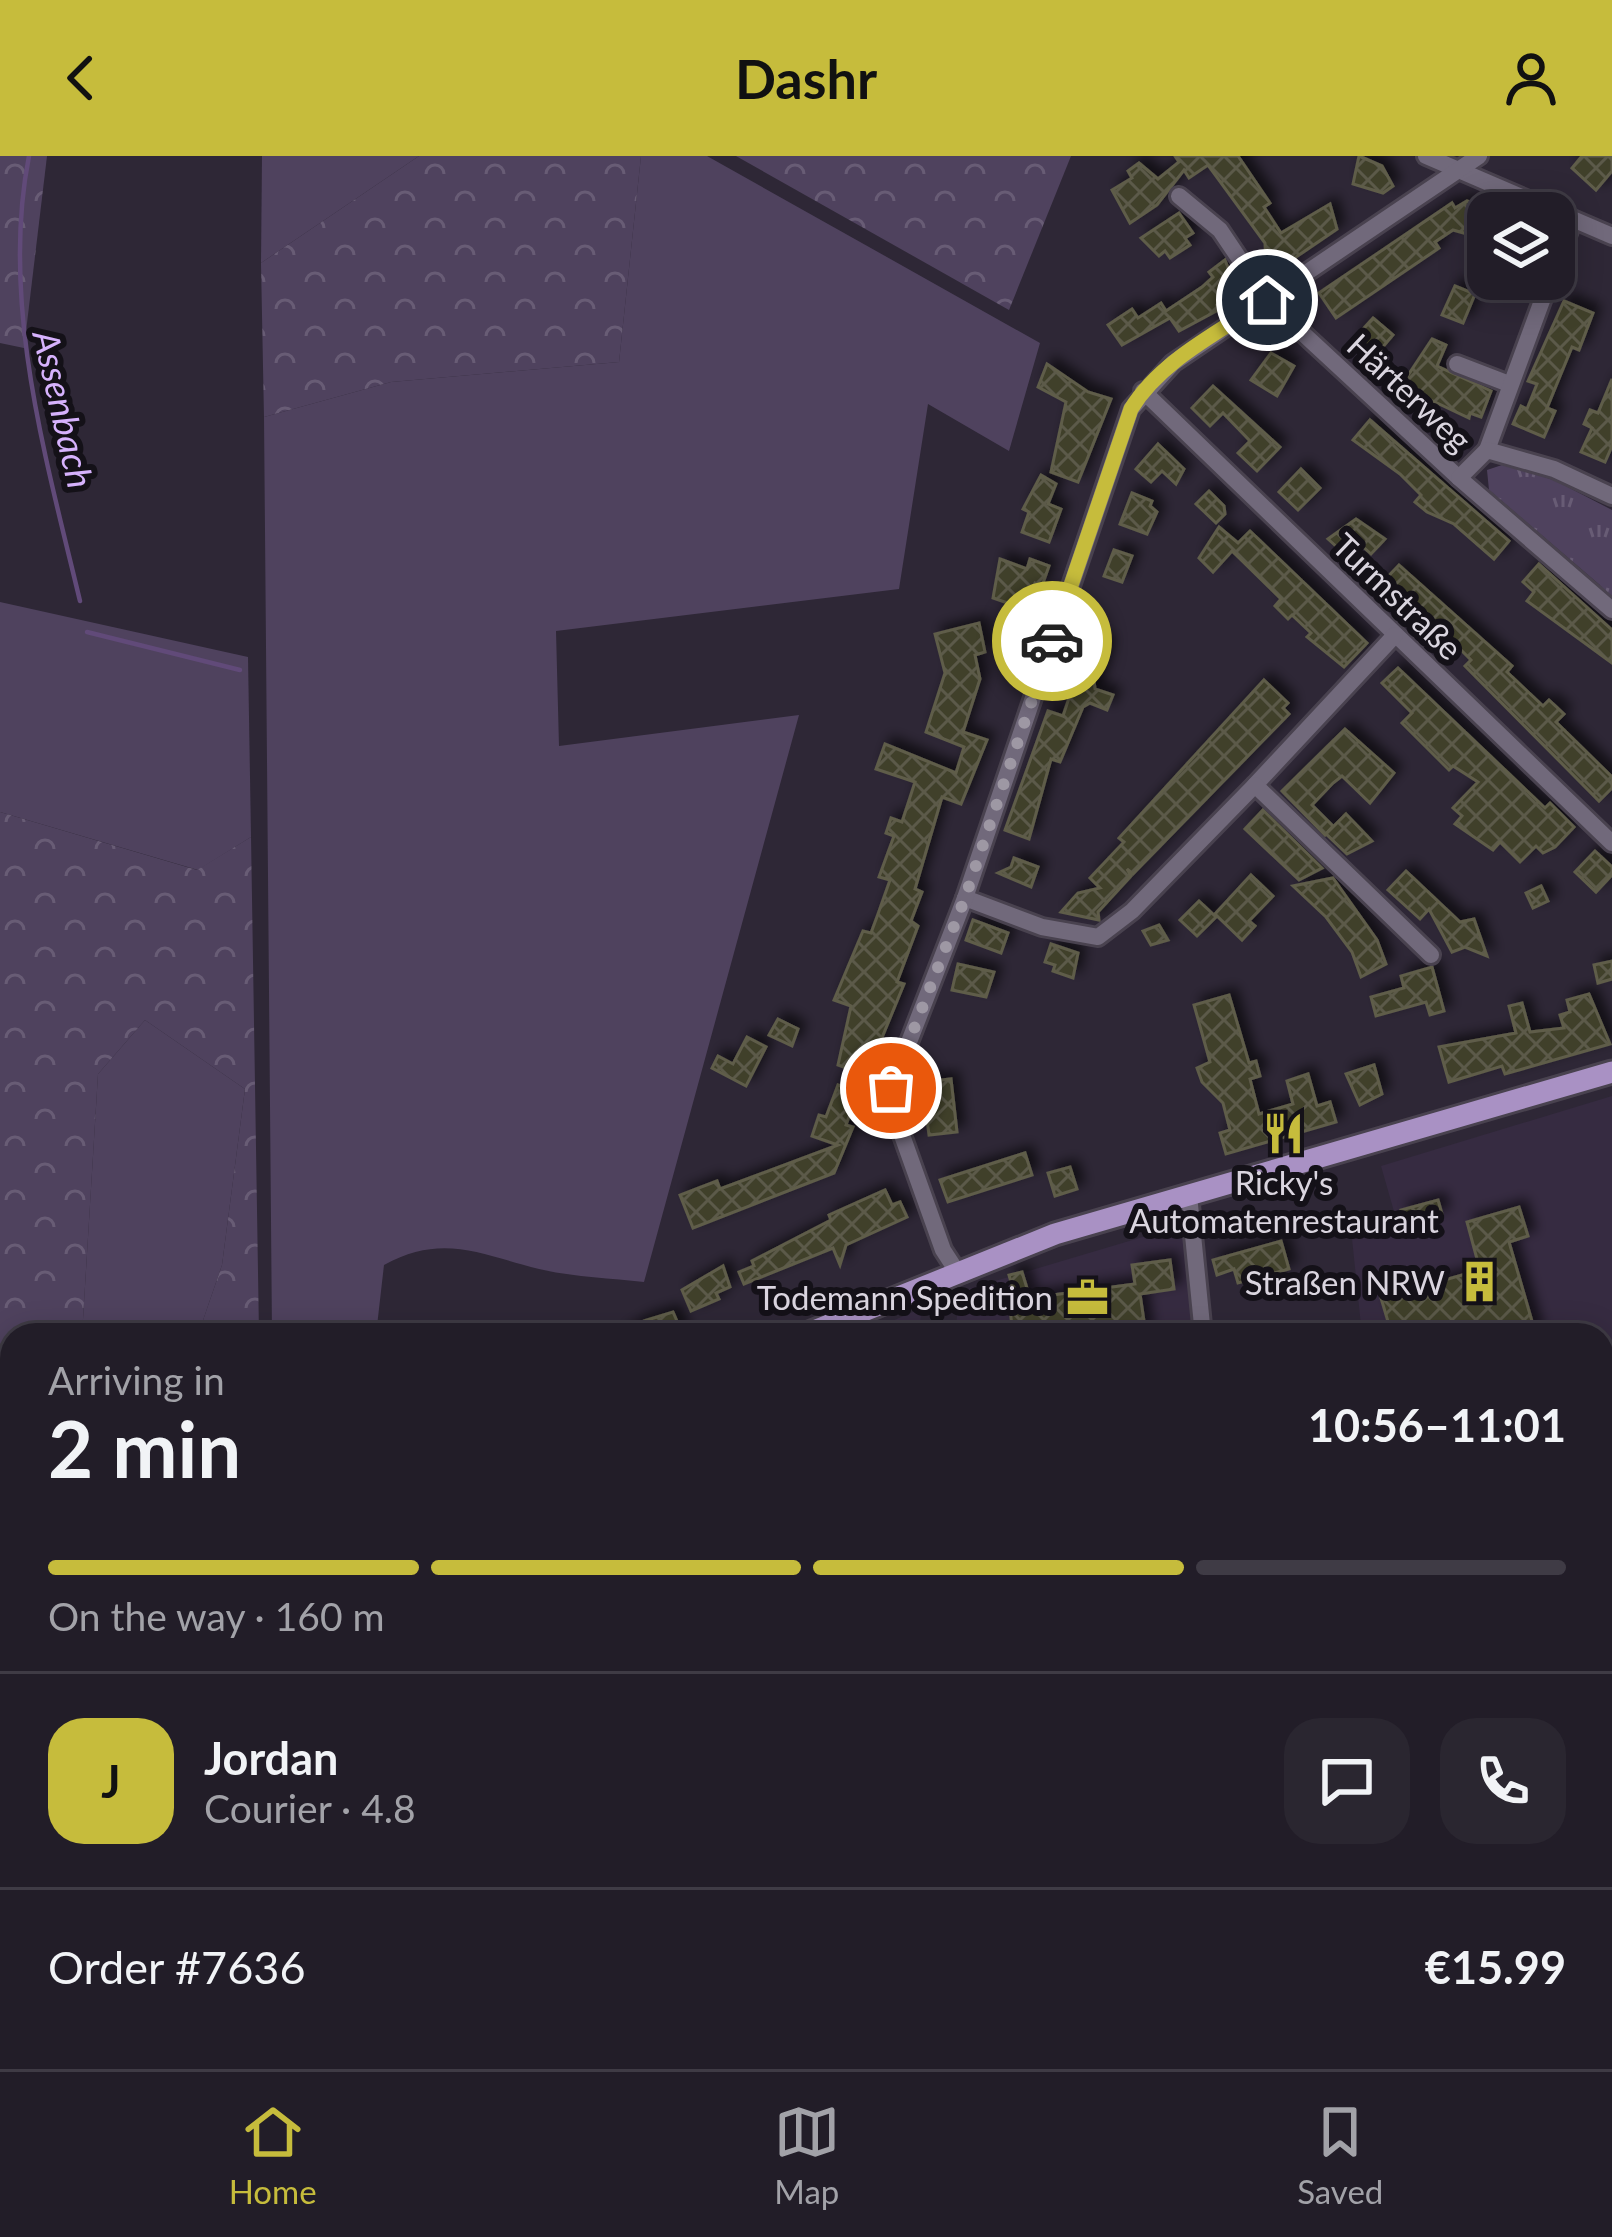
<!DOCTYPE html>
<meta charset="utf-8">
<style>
:root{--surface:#221d28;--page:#2a2630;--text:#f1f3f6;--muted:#a2a2a8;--line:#3f3b45;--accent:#c6bc3c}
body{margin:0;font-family:Lato,sans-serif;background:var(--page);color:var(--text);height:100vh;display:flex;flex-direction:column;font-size:45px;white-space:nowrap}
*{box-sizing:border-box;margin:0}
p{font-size:39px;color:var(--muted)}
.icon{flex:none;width:66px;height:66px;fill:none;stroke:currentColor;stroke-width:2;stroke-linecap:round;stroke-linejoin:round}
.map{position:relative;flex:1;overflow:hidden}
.drawer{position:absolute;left:0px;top:1167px;width:1614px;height:747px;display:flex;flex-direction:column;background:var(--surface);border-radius:36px 36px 0 0;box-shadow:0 6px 30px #0003,0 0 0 3px var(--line)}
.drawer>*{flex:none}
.buttons{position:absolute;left:1467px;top:36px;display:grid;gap:24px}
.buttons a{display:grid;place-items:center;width:108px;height:108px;border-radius:24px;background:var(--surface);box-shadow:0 6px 30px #0003,0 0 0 3px var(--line);font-size:60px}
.pin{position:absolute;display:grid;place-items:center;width:102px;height:102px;color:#fff;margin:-51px;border:6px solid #fff;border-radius:50%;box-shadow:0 3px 12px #0007}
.courier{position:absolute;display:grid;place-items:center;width:120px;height:120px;margin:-60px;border:9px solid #c6bc3c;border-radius:50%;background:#fff;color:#222;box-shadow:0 3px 15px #0007}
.head em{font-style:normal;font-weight:700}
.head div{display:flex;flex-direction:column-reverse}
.head{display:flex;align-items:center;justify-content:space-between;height:204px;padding:0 48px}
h1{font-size:78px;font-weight:700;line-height:90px}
.bar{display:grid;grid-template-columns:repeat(4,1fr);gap:18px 12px;align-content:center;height:144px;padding:0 48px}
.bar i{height:15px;border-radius:9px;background:var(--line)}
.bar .active{background:var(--accent)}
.bar p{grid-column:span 4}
.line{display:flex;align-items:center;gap:30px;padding:0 48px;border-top:3px solid var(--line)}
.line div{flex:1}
.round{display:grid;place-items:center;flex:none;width:126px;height:126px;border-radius:36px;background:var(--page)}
header{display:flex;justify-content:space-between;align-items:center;height:156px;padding:0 48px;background:var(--accent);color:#111;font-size:54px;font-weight:700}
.tabs{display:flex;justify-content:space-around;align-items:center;height:168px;border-top:3px solid var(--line);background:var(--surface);font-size:33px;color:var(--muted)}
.tabs a{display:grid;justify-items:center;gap:6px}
.tabs .active{color:var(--accent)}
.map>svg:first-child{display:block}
.built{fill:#362b41}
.green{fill:#4f425e}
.forest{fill:url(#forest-crowns)}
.park{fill:url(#park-tufts)}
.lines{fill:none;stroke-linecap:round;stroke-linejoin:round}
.stream{stroke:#614a79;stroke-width:4.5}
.building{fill:url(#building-cross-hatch);stroke:#5f5d4a;stroke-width:3;filter:url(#shadow)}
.minor-casing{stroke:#49424f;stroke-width:22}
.major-casing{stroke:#49424f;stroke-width:27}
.minor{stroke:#71697b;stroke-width:16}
.major{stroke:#a991c4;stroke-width:21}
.done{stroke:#9e98a4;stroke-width:12;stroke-dasharray:0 21.6}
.route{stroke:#c6bc3c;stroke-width:15}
.labels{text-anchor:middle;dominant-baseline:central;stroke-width:12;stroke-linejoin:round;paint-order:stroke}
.street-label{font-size:33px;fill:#dad5df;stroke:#141118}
.poi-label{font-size:33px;fill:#dad5df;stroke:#141118;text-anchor:end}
.water-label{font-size:36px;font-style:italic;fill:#d6b2fd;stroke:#141118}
</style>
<header><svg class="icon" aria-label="back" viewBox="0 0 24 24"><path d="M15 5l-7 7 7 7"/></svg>Dashr<svg class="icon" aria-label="person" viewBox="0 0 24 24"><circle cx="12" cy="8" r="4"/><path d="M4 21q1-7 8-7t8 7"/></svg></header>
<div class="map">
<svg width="1612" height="1913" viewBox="0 0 1612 1913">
<defs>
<pattern id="forest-crowns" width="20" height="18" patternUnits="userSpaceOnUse" patternTransform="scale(3)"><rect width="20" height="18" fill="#4f425e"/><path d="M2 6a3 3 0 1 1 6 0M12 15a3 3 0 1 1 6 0" fill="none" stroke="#685c75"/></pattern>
<pattern id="park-tufts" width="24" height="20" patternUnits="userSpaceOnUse" patternTransform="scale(3)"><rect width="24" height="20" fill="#4f425e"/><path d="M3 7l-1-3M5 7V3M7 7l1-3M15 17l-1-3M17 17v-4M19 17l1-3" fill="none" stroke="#685c75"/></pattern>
<pattern id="building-cross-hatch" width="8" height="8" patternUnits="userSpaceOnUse" patternTransform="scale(3)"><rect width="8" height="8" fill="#403f2c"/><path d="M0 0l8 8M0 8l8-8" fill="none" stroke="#5b5a4a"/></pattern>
<filter id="shadow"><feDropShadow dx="7" dy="-7" stdDeviation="6" flood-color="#0009"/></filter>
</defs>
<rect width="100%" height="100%" fill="#2e2736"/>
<g class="built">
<polygon points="1612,940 1612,1267 1602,1272 1602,1179 1362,1179 1351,1073 1395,1059 1381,1010"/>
<polygon points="1183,1069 1195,1179 956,1179 958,1136"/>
<polygon points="922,1152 918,1179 860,1179"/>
</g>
<g class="green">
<polygon points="262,0 419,0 261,107"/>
<path d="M641,0H707L1040,187L1009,295L928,248L899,433L556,475L559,590L799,559L644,1126C610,1122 573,1121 539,1113C480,1098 442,1077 384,1109L376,1179H272L264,261L391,226L619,206Z"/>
<polygon points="0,446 248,501 251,681 198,714 0,656"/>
<polygon points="145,864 245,933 222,1109 198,1179 82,1179 98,918"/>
<polygon points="0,1263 12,1270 12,1392 0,1384"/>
<polygon points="151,1902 534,1902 520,1913 137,1913"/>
<polygon points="738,1902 1270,1902 1269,1913 725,1913"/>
<polygon points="1406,1902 1493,1902 1488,1913 1434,1913"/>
</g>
<g class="forest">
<polygon points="0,0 47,0 24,192 0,187"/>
<polygon points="419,0 641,0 619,206 391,226 264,261 261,107"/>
<polygon points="736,0 1071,0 1009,154"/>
<polygon points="0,656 197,714 251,681 259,1179 198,1179 222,1109 245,933 145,864 98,918 82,1179 12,1179 12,1202 0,1194"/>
<polygon points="1612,1267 1612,1337 1602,1342 1602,1272"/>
<polygon points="0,1384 12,1392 12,1902 151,1902 137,1913 0,1913"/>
<polygon points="1612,1384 1612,1845 1602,1858 1602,1389"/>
<polygon points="661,1902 738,1902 725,1913 645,1913"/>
<polygon points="1493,1902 1575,1902 1562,1913 1488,1913"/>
</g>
<polygon class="park" points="1505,308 1556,325 1612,354 1612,440 1604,440 1601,430 1489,334 1487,314"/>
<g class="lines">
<g class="stream">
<path d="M29,0C0,146 46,303 80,445"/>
<polyline points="87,476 240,514"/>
<polyline points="1602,1582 1612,1614"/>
<polyline points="1602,1802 1607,1799 1612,1807"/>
<polyline points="1417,1908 1427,1902"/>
</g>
</g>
<g class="building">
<polygon points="1175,0 1238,0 1270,47 1264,51 1281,77 1330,48 1337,73 1277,114 1266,110 1265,87 1208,9 1189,22 1184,14 1157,49 1130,67 1112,34 1132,22 1128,15 1139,7 1158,23 1179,6"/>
<polygon points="1359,0 1382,10 1393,30 1383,37 1353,28"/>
<polygon points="1582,0 1612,0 1612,15 1596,34 1572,12"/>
<polygon points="1467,45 1488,53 1488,84 1453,74 1435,86 1439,92 1336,162 1319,137 1452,47 1455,52"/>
<polygon points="1179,57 1193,77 1185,82 1190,89 1170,102 1165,95 1159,100 1141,82"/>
<polygon points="1225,104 1237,135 1217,149 1220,153 1179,175 1170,162 1122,189 1108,169 1132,153 1138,162 1161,147 1166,155 1202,131 1213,121 1209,116"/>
<polygon points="1455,130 1475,138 1463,167 1442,159"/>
<polygon points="1564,145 1593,157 1579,194 1572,191 1547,252 1555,255 1544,281 1513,268 1521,250 1527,253 1537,228 1528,225"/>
<polygon points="1373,162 1393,179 1375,200 1355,182"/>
<polygon points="1432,183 1446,189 1437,210 1491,235 1481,261 1470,257 1469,262 1401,230"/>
<polygon points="1271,197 1294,210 1277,240 1251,224"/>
<polygon points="1047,208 1088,236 1111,243 1078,326 1051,316 1066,246 1038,231"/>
<polygon points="1612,223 1612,290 1605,306 1581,296 1592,272 1584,268 1590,254 1598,257"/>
<polygon points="1213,230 1280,291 1257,315 1238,297 1250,285 1223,257 1210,270 1192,252"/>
<polygon points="1370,264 1509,385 1494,403 1454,368 1427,356 1415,346 1421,339 1400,318 1353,284"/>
<polygon points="1158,288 1184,313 1176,328 1162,315 1151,326 1136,313"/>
<polygon points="1301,313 1320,332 1298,354 1279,336"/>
<polygon points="1041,319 1056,328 1048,348 1061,353 1049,386 1022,376 1029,356 1023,353"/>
<polygon points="1209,335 1224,350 1225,358 1216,367 1196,348"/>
<polygon points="1132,337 1152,345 1150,350 1157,356 1147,378 1120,368"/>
<polygon points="1356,363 1385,383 1371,398 1360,388 1348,401 1328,383"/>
<polygon points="1219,371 1238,387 1250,375 1367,487 1344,511 1307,481 1311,477 1292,459 1288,463 1275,450 1281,443 1232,395 1213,416 1199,402"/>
<polygon points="1114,394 1132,400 1122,426 1104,420"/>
<polygon points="1000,403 1027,413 1030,403 1049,410 1042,430 1035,427 1025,453 993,442"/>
<polygon points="1539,408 1612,474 1612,507 1527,445 1534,436 1523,426"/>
<polygon points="1399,409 1512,510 1507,516 1543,550 1549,544 1564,558 1556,566 1612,621 1612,632 1599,645 1465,510 1471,504 1452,485 1446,492 1380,429"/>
<polygon points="979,467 985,496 975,499 980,523 963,576 987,584 961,648 942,641 915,733 922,736 911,765 918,770 897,826 904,828 872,906 856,901 852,914 838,909 851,850 834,844 863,775 871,777 878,758 890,724 879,721 894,680 886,677 891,662 902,666 915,626 876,613 885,588 956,617 964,591 926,576 945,517 935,478"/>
<polygon points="1075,477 1106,489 1094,524 1095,533 1113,539 1107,554 1090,547 1083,551 1060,606 1051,603 1029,683 1005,674 1048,555 1063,560 1071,536 1058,531"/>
<polygon points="1398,512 1545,652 1550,647 1574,671 1555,691 1543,697 1536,690 1520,706 1500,686 1493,694 1455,668 1462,660 1453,652 1478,626 1453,610 1449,614 1402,567 1412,557 1382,527"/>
<polygon points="1264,524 1288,547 1283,552 1289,558 1133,718 1127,713 1131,720 1098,756 1099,764 1061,756 1078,737 1100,732 1090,722 1124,686 1119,682"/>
<polygon points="1345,573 1394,617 1370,647 1342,620 1333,627 1312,649 1333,670 1325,679 1282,635"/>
<polygon points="1263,654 1267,658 1322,712 1299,724 1245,673"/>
<polygon points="1346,658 1372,685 1347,698 1326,678"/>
<polygon points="1595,695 1612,711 1612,719 1596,736 1575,716"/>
<polygon points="1014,702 1038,711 1031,731 998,717 1011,711"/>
<polygon points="1406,715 1460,766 1474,763 1487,800 1465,791 1452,796 1429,753 1420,763 1388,734"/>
<polygon points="1251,719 1273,740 1249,765 1255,770 1242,784 1215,758"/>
<polygon points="1333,722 1377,784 1386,808 1361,821 1352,796 1326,761 1293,730"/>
<polygon points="1541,730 1548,745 1533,752 1526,737"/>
<polygon points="1199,745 1216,761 1197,780 1180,764"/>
<polygon points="973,764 1008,777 1001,797 966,784"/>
<polygon points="1159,769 1168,784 1151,789 1143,775"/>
<polygon points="1051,788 1078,797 1073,822 1053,815 1055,809 1045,806"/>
<polygon points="1612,805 1612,823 1598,827 1594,809"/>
<polygon points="958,808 994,816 986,841 952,834"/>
<polygon points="1432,811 1444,855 1430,859 1426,846 1376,860 1371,841 1404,832 1401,820"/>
<polygon points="1589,838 1610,888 1505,918 1502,910 1449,926 1439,891 1516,877 1509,850 1522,847 1530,876 1564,872 1560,859 1570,856 1567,844"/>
<polygon points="1229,839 1249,907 1256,905 1260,920 1250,923 1259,958 1293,948 1287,925 1308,918 1317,950 1330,946 1336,966 1226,998 1220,977 1230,974 1223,947 1202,926 1197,912 1210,906 1194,849"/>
<polygon points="778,863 798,873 792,890 769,879"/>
<polygon points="747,881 766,891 746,930 712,912 718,900 733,908"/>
<polygon points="1374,909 1382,938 1360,949 1346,918"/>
<polygon points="951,923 957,976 929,979 922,926"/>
<polygon points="838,929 858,936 846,969 853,971 834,1017 693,1072 680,1039 717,1025 720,1033 838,989 812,980 819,959 826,961"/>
<polygon points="1025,997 1032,1019 948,1046 940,1024"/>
<polygon points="1070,1011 1077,1033 1055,1040 1048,1017"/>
<polygon points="885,1034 892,1049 900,1046 907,1061 846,1089 840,1109 833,1092 744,1128 739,1116 754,1110 752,1105 831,1064 829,1059"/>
<polygon points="1438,1044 1442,1058 1405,1068 1401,1054"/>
<polygon points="1519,1051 1528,1080 1509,1086 1536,1179 1392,1179 1381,1142 1480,1114 1467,1066"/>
<polygon points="1281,1085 1289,1113 1238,1127 1234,1113 1217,1119 1213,1104"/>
<polygon points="1170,1104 1174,1133 1140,1138 1146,1179 1013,1179 1009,1144 1016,1143 1009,1119 1022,1116 1030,1142 1135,1128 1132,1109"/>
<polygon points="723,1110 730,1131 716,1137 719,1143 691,1155 682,1134"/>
<polygon points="673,1156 683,1179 621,1179 644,1165"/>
</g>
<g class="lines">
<defs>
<g id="minor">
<polyline points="1426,0 1612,80"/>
<polyline points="1179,40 1220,74 1267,144 1459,322"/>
<polyline points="1554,114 1573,64"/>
<polyline points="1457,208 1509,228"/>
<polyline points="1143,235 1612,687"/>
<polyline points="1487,294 1550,123"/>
<polyline points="1612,340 1554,313 1487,294 1459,322 1612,454"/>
<polyline points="1255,629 1395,479"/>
<polyline points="965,742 1042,771 1098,781 1132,755 1255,629 1431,799"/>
<polyline points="1189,1039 1203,1179"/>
<polyline points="956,1114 943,1094 888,940 965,742 1131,253 1173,207 1479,0"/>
<polyline points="1602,1877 1612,1860"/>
<polyline points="1384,1902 1405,1913"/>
<polyline points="1581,1913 1587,1902"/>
</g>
<g id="major">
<polyline points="804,1179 1055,1078 1612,916"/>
<polyline points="0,1225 12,1233"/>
</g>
</defs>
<use href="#minor" class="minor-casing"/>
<use href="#major" class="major-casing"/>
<use href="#minor" class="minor"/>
<use href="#major" class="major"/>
</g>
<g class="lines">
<polyline class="done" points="891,932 965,742 1052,485"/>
<path class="route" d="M1052,485L1131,253C1161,204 1220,176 1267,144"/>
</g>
<defs>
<symbol id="restaurant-bare" viewBox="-9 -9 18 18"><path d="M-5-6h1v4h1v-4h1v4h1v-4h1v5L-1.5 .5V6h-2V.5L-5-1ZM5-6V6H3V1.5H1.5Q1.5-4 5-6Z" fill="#c6bc3c" stroke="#141118" stroke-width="2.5" paint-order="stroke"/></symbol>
<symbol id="building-bare" viewBox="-9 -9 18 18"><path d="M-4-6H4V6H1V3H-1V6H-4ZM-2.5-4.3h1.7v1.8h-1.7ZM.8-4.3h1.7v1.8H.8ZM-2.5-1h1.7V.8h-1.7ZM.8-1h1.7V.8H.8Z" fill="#c6bc3c" stroke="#141118" stroke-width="2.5" paint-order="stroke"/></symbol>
<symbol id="office-bare" viewBox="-9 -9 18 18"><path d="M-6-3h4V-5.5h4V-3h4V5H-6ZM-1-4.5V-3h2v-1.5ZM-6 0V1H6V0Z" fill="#c6bc3c" stroke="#141118" stroke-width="2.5" paint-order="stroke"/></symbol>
</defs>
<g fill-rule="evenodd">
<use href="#restaurant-bare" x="1254" y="948" width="59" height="59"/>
<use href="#building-bare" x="1450" y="1096" width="59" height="59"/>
<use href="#office-bare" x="1058" y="1112" width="59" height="59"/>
</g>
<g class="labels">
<g class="street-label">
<text transform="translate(1410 236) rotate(43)">Härterweg</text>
<text transform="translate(1398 440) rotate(44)">Turmstraße</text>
</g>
<g class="poi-label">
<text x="1284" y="1026" text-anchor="middle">Ricky's<tspan x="1284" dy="38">Automatenrestaurant</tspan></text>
<text x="1445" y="1126">Straßen NRW</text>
<text x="1053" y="1141">Todemann Spedition</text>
</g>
<g class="water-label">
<text transform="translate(64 253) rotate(77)">Assenbach</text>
</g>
</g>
</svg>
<div class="buttons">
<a><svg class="icon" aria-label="layers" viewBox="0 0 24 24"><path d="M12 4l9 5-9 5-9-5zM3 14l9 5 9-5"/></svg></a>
</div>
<div class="pin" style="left:891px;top:932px;background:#ea580c"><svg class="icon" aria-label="bag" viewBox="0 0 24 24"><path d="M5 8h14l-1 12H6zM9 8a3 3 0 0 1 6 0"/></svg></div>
<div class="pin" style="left:1267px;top:144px;background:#1f2937"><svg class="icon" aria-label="home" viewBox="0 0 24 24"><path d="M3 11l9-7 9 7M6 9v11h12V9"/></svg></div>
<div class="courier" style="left:1052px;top:485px"><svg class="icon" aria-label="car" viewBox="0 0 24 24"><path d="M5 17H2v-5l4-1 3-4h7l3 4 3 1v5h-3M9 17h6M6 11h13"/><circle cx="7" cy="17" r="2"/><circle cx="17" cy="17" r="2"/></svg></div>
<section class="drawer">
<div class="head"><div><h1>2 min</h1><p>Arriving in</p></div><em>10:56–11:01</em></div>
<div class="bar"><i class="active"></i><i class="active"></i><i class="active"></i><i></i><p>On the way · 160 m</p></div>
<div class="line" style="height:216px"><b class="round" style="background:var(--accent);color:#111">J</b><div><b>Jordan</b><p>Courier · 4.8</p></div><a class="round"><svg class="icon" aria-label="chat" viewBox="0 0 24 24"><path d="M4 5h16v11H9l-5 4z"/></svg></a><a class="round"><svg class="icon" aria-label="phone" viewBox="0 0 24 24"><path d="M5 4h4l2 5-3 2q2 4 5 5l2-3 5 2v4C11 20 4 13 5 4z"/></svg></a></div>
<div class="line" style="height:156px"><div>Order #7636</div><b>€15.99</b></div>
</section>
</div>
<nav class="tabs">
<a class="active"><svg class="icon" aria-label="home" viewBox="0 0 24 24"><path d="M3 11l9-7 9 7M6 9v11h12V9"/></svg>Home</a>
<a><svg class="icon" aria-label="map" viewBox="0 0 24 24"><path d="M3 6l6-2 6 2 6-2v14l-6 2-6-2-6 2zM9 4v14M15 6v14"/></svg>Map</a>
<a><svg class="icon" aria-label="saved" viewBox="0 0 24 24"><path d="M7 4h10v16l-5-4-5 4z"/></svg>Saved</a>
</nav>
